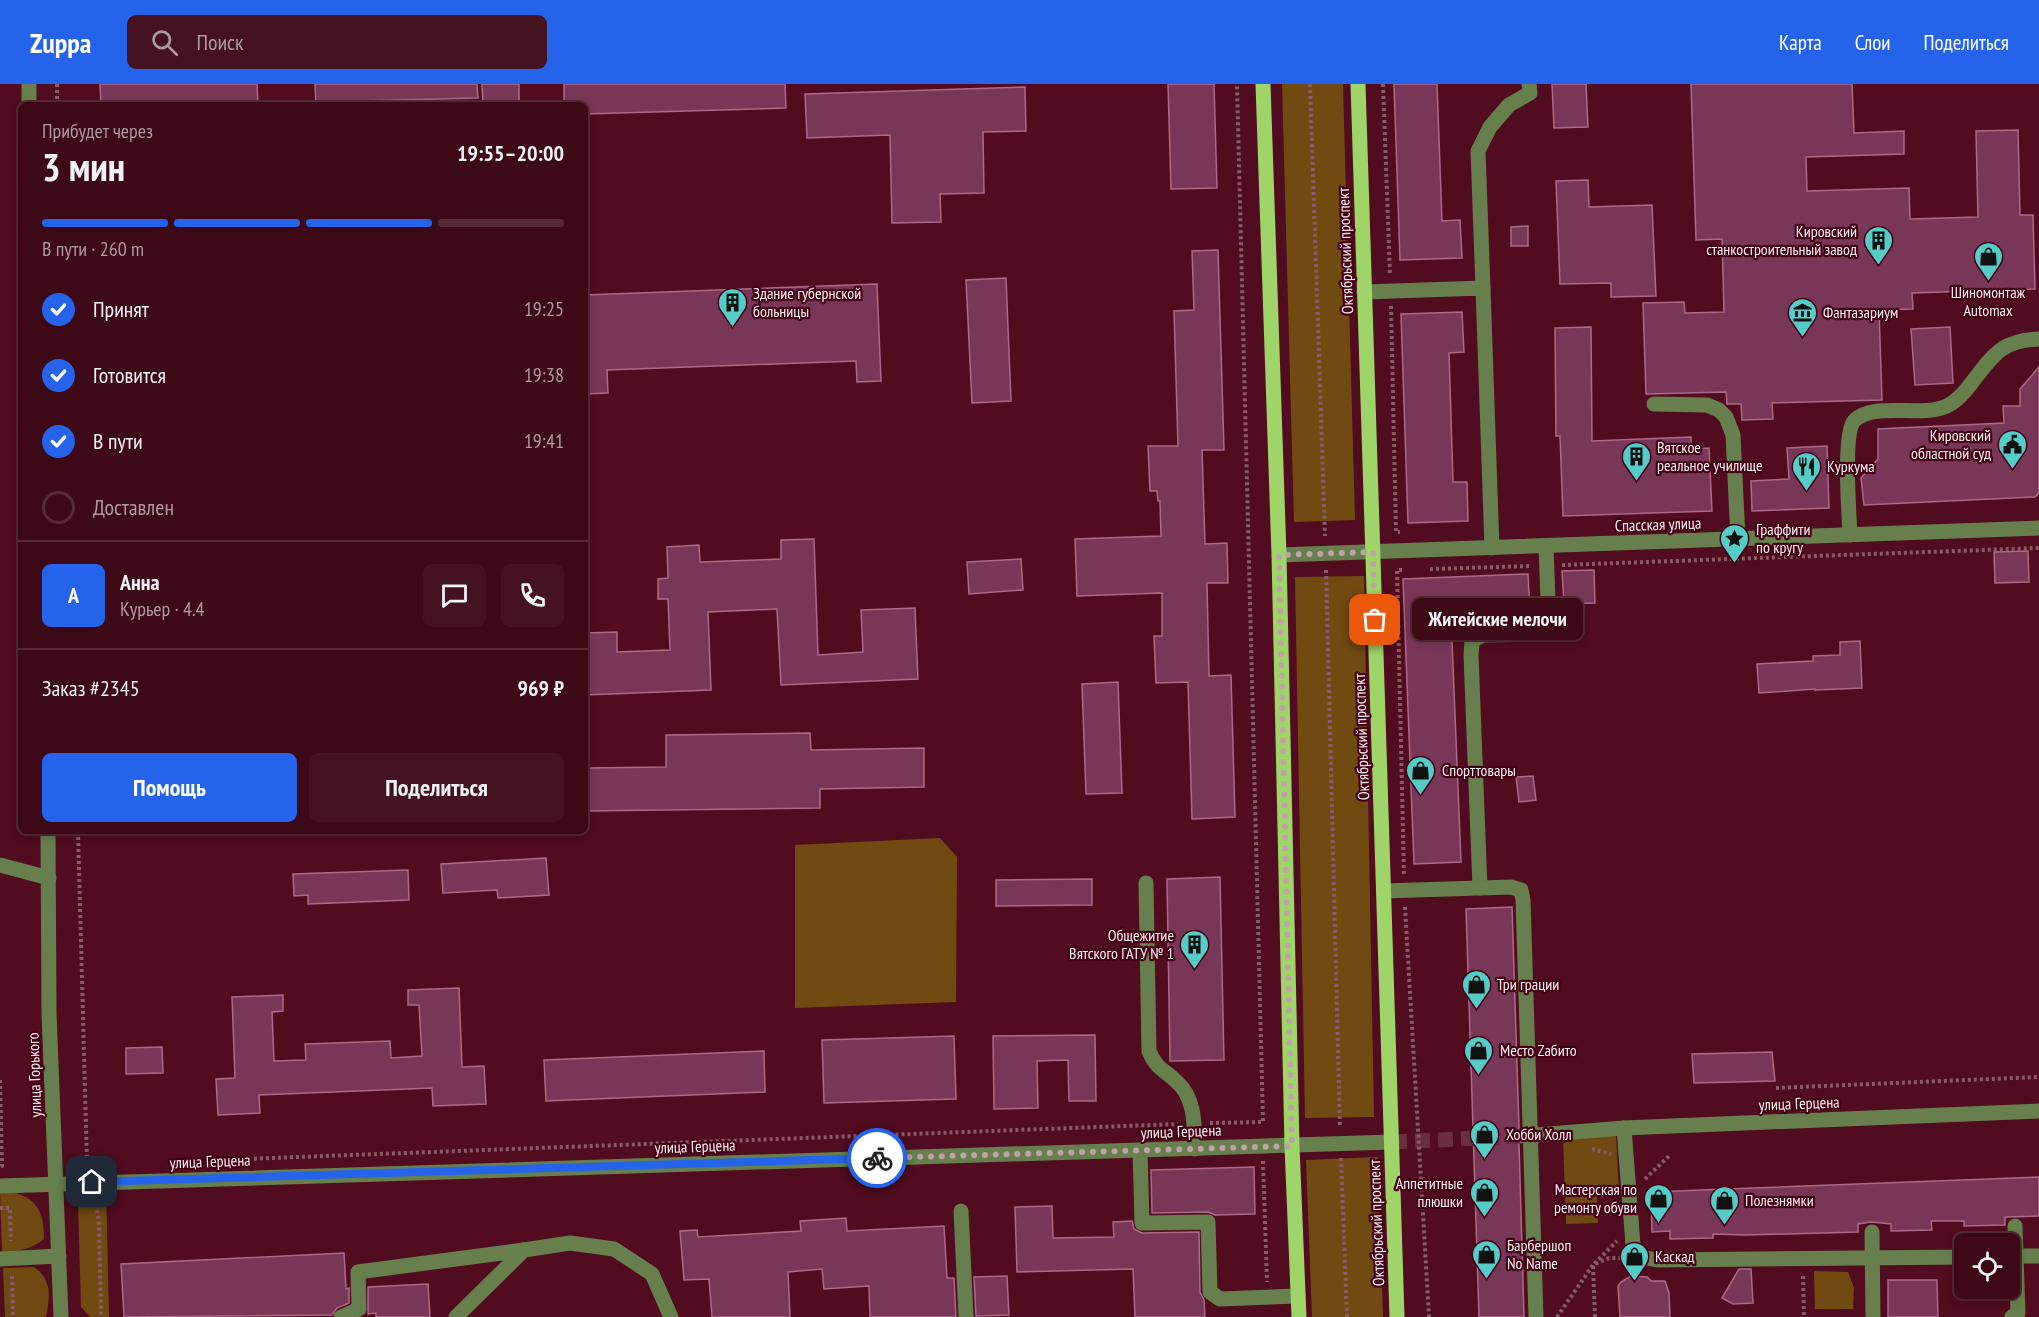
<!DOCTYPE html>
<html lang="ru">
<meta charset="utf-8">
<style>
:root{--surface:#3d0917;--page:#441220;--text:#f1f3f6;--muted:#ad9aa1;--line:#562a36;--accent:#2563eb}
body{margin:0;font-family:"PT Sans Narrow",sans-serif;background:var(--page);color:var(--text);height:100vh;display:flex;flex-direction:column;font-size:22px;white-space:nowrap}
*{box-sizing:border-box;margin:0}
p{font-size:20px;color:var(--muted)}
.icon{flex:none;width:33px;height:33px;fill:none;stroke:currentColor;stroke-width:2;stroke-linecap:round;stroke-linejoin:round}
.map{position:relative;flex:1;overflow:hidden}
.panel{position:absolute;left:18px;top:18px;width:570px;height:732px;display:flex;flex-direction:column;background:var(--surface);border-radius:9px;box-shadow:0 3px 9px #0003,0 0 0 2px var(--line)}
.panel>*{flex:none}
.tools{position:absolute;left:1954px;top:1149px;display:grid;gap:12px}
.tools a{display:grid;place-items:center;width:66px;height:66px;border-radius:9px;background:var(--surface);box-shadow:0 3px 9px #0003,0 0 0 2px var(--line);font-size:30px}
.pin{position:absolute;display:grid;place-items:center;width:51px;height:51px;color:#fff;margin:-26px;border-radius:12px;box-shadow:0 3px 9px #0006}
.courier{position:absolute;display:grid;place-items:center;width:60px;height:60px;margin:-30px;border:4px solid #2563eb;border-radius:50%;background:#fff;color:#222;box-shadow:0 2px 8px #0007}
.bubble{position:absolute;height:42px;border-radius:9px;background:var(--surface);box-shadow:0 3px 9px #0003,0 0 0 2px var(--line);font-size:20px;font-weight:600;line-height:42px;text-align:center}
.headline em{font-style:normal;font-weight:600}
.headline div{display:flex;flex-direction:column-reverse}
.headline{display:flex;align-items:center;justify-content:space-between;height:102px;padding:0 24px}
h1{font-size:39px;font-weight:600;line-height:45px}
.bar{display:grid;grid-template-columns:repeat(4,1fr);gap:9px 6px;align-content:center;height:72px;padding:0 24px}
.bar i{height:8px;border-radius:4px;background:var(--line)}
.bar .current{background:var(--accent)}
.bar p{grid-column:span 4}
.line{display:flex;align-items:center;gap:15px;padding:0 24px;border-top:2px solid var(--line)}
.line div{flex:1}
.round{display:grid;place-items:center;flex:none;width:63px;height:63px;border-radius:9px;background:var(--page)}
ol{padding:0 24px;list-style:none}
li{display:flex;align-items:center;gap:18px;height:66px}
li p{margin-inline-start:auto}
li .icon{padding:6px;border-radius:50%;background:var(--accent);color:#fff;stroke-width:4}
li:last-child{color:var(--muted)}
li i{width:33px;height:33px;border:3px solid var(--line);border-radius:50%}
.primary-button{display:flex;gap:12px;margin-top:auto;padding:12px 24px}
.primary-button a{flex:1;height:69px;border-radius:9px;background:var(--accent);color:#fff;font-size:24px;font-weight:600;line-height:69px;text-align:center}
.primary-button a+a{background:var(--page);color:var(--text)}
header{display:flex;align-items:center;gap:36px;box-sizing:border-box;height:84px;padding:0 30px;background:var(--accent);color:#fff}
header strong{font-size:28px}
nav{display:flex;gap:33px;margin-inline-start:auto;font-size:21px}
.search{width:420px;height:54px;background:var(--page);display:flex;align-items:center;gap:15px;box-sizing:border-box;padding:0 21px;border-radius:9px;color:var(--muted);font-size:22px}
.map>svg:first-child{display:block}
.green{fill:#714a12}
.building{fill:#793758;stroke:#ae6889;stroke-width:1.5}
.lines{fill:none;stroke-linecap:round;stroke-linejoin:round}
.minor-tunnel{stroke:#6a2e3f;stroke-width:15;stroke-dasharray:15 8;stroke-linecap:butt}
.path{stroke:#8b5a67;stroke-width:4;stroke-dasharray:3 3;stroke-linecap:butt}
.minor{stroke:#667f4d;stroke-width:15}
.major{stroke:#9fd468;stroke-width:15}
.done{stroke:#bfa1a8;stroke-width:6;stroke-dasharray:0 10.8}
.route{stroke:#2563eb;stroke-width:8}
.labels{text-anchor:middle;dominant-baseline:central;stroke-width:4.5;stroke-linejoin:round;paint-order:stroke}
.poi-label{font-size:16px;fill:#faf1f2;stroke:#450016;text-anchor:start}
.street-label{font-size:16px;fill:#faf1f2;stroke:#450016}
</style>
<header>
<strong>Zuppa</strong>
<div class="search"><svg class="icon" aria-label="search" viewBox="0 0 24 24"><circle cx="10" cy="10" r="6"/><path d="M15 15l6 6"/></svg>Поиск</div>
<nav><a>Карта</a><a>Слои</a><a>Поделиться</a></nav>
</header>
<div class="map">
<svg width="2039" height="1233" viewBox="0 0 2039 1233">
<rect width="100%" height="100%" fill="#510c1f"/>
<g class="green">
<polygon points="1282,0 1343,0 1355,436 1294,438"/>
<polygon points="1364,492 1374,1033 1305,1034 1295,493"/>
<polygon points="940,754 957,773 956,918 795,924 795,761"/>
<polygon points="1616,1051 1619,1108 1597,1109 1598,1139 1566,1140 1563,1053"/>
<polygon points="1378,1073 1383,1233 1312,1233 1306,1076"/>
<polygon points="106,1102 109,1233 90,1233 81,1223 78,1119 82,1108 90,1103"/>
<path d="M0,1106C33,1110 44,1122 44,1155C30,1166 19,1167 2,1168Z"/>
<polygon points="2008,1148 2009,1159 1986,1159 1986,1149"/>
<path d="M34,1183C52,1195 50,1214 46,1233H5L3,1184Z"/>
<polygon points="1814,1187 1848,1188 1854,1204 1853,1225 1815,1225"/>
</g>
<g class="building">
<polygon points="100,0 257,0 258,21 101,21"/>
<polygon points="315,0 477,0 478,14 360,17 360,21 316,21"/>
<polygon points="482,0 519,0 519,21 483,21"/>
<polygon points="564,0 785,0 786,24 585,30 585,21 564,21"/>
<polygon points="1168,0 1214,0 1217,104 1171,105"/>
<polygon points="1394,0 1437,0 1442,137 1460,136 1462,174 1400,176"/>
<polygon points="1552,0 1586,0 1588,43 1554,44"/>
<polygon points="1691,0 1852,0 1854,49 1904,47 1904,70 1806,73 1807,107 1909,104 1910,135 1978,133 1976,47 2018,46 2020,131 2033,131 2035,205 1912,209 1913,225 1879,226 1882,316 1772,319 1773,335 1742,336 1741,320 1727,320 1726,308 1646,310 1643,219 1684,218 1685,229 1724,228 1722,155 1696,156"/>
<polygon points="1025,3 1026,47 983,48 984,109 940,110 941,138 892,139 890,51 807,54 805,10"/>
<polygon points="1588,96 1589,123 1652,121 1656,212 1611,213 1611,199 1560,200 1556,97"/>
<polygon points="1528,142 1528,162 1511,162 1511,143"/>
<polygon points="1218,166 1224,366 1202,366 1205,460 1227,459 1228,499 1207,499 1209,592 1231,591 1235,733 1192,735 1188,598 1156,599 1154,552 1162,552 1162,509 1077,512 1075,455 1161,452 1160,417 1158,417 1157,407 1150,407 1148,362 1178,362 1174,227 1194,226 1192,167"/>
<polygon points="1006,194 1011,317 972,319 966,196"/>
<polygon points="877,200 881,297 857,298 856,277 607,286 608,309 585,310 585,211"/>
<polygon points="1462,228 1464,268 1449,269 1453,398 1467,398 1468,437 1408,439 1401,230"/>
<polygon points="1591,243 1592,357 1691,353 1691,365 1709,364 1712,427 1563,432 1560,352 1556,352 1555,244"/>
<polygon points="1950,243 1953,299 1915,301 1911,245"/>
<polygon points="2039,283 2039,409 2035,413 1864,421 1861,394 1878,375 1878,345 2004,339 2003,322 2020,322 2020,305"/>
<polygon points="1827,362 1829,424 1752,427 1751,397 1789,395 1787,364"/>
<polygon points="814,455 818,571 863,568 861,526 915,524 918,595 781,601 777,525 708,528 711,606 585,611 585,549 617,548 617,568 670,566 668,515 658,515 658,495 668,494 667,463 699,461 700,478 781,475 781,456"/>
<polygon points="2028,467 2029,498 1995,499 1994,468"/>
<polygon points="1021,475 1023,506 969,510 967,478"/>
<polygon points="1594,486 1595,519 1564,520 1562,487"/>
<polygon points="1528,490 1530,529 1451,532 1461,778 1414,780 1403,495"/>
<polygon points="1860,557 1862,604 1815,606 1815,605 1759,609 1757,580 1813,577 1813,572 1840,571 1840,558"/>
<polygon points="1118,598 1122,709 1086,710 1082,600"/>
<polygon points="810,649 811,666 924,664 924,703 820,705 820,724 585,727 585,684 666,683 666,651"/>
<polygon points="1533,692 1536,716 1519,718 1516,693"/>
<polygon points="546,774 549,811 498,814 497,806 443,809 441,780"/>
<polygon points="408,786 409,816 308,820 308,811 294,812 293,790"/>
<polygon points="1220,793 1224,976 1170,977 1167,795"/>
<polygon points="1092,795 1092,821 996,822 996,796"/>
<polygon points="1512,823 1519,1044 1514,1052 1519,1060 1524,1233 1479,1233 1466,825"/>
<polygon points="459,904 462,983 484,982 486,1020 433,1022 432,1004 259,1011 260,1029 218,1031 216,995 235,994 232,913 283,911 283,927 272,928 274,977 306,976 305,960 390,957 391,974 422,972 419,921 408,921 408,906"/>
<polygon points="1095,951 1096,1017 1069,1017 1068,976 1037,977 1038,1024 994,1025 993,952"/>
<polygon points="954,952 956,1015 824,1019 822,956"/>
<polygon points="162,963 163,989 126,990 126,964"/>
<polygon points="764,967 765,1008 546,1017 544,976"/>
<polygon points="1772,968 1775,997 1694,999 1692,970"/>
<polygon points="1254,1083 1255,1130 1215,1131 1208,1128 1152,1129 1151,1086"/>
<polygon points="2039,1093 2039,1132 2005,1133 2005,1141 1964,1142 1964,1137 1931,1137 1932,1146 1891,1147 1891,1140 1871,1138 1858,1140 1858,1148 1746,1151 1713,1150 1713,1154 1670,1155 1670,1147 1652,1148 1651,1108"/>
<polygon points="1052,1122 1053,1154 1114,1153 1113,1138 1132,1137 1134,1145 1142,1149 1199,1148 1200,1208 1204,1216 1205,1233 1135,1233 1133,1185 1017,1188 1015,1123"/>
<polygon points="846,1134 847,1147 944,1142 947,1194 954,1194 956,1233 870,1233 869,1202 824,1205 822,1185 788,1188 790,1233 712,1233 709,1195 684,1196 680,1147 697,1146 698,1153 801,1147 800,1137"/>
<polygon points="344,1169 346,1205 349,1204 349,1219 337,1224 332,1231 124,1233 121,1180"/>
<polygon points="1739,1185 1751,1185 1753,1219 1733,1220 1722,1214"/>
<polygon points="1007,1192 1009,1231 976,1232 974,1193"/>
<polygon points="1631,1192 1647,1193 1651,1197 1665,1197 1669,1209 1670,1233 1620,1233 1618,1202 1621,1198"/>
<polygon points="1888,1196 1937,1196 1938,1233 1888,1233"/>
<polygon points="428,1200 430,1233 376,1233 376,1229 368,1230 368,1203"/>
</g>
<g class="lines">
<polyline class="minor-tunnel" points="1392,1058 1524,1052"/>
<g class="path">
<polyline points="57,0 57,21"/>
<polyline points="1310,0 1325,452"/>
<polyline points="1383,0 1390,191"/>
<polyline points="1391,222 1396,448 1400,448"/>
<polyline points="1562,481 2039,464"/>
<polyline points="1430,485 1531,482"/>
<polyline points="1326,486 1340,1043"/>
<polyline points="1402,486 1397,486 1404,792"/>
<polyline points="78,747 87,1080 90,1080"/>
<polyline points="1405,823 1429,1233"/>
<polyline points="0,996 2,1082 0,1082"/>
<polyline points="1776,1004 2039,993"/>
<polyline points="1210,1039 1263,1038 1237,0"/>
<polyline points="1592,1065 1611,1070"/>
<polyline points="1341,1074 1347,1233"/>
<polyline points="218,1076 1178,1040"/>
<polyline points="1263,1077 1267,1198"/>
<polyline points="1645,1095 1669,1072"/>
<polyline points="95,1114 99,1137 101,1233"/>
<polyline points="0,1124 10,1124 11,1157"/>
<polyline points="12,1192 13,1233"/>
<polyline points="1803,1192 1804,1233"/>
<polyline points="1557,1233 1593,1181 1609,1174 1621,1174"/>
<polyline points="1595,1233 1593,1181 1617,1157"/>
</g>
<g class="minor">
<polyline points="29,0 29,21"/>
<polyline points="1483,204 1478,67 1490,43 1509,21 1530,9 1529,0"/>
<polyline points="1364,208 1483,204 1492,464"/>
<polyline points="1654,320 1707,321 1719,326 1726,333 1733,351 1738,455"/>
<path d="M1850,451C1849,430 1843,350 1854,337C1872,317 1922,334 1947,322C1957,317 1964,309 1970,301C1992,273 2000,256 2039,255"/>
<polyline points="1279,471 2039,444"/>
<polyline points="48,747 49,929 61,1233"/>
<polyline points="0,781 49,794"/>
<path d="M1146,799L1149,967C1157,986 1164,985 1177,998C1196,1015 1194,1042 1195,1065"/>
<polyline points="1480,804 1471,571 1472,557 1483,551 1542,550 1549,543 1546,462"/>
<polyline points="1384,807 1511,803 1521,806 1523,816 1536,1233"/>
<polyline points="1624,1044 1633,1161 1641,1173 1657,1176 1965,1173"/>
<polyline points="1524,1052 1624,1044 2039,1027"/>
<polyline points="1140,1066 1142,1139 1208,1138 1210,1208 1220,1215 1298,1212"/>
<polyline points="0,1102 1392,1058"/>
<polyline points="961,1127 966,1233"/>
<polyline points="1872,1148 1873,1233"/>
<polyline points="2010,1172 2039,1172"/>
<polyline points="0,1175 59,1172"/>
<polyline points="341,1233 359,1225 358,1188 524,1166"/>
<polyline points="456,1233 524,1166 570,1159 614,1165 652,1190 671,1233"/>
<polyline points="2012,1233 2018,1229 2015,1142"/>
</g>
<g class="major">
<polyline points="1263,0 1279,471 1292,1062 1299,1233"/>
<polyline points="1358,0 1397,1233"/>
</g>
</g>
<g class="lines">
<polyline class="done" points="877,1074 1292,1062 1279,471 1373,468 1375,536"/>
<polyline class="route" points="92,1098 877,1074"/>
</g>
<defs>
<symbol id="building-pin" viewBox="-11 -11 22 30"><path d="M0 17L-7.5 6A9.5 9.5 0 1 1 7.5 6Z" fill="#54cdc7" stroke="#450016"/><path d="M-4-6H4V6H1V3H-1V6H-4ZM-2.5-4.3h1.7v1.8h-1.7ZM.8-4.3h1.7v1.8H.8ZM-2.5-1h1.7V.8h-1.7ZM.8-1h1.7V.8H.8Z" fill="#111"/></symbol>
<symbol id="shop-pin" viewBox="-11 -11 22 30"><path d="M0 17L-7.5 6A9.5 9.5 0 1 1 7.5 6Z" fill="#54cdc7" stroke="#450016"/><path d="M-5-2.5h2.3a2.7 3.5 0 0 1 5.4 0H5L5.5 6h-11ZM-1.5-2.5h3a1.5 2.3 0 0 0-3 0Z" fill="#111"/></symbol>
<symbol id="museum-pin" viewBox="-11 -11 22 30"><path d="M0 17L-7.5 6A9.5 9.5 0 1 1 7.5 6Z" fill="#54cdc7" stroke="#450016"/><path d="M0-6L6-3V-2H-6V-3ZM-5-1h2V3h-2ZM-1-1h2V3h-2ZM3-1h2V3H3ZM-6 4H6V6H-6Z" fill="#111"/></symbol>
<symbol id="civic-pin" viewBox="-11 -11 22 30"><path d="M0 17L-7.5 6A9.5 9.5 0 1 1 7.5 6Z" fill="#54cdc7" stroke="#450016"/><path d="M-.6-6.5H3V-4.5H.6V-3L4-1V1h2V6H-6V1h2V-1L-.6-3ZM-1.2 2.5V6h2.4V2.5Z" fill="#111"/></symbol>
<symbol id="restaurant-pin" viewBox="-11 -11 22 30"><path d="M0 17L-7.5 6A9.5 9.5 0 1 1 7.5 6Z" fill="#54cdc7" stroke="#450016"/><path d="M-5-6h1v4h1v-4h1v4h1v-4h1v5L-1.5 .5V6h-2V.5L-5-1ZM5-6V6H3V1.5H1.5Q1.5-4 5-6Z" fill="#111"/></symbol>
<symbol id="sight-pin" viewBox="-11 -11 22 30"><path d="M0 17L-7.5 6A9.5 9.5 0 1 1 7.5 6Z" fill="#54cdc7" stroke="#450016"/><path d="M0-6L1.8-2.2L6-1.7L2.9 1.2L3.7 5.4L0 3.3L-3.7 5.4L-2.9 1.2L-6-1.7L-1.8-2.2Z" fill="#111"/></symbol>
</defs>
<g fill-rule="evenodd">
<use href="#building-pin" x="1862" y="140" width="33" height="45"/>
<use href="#shop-pin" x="1972" y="156" width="33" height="45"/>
<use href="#building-pin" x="716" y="202" width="33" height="45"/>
<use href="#museum-pin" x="1786" y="212" width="33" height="45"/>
<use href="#civic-pin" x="1996" y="344" width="33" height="45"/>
<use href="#building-pin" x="1620" y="356" width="33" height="45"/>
<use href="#restaurant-pin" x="1790" y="366" width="33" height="45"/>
<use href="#sight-pin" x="1718" y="438" width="33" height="45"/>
<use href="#shop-pin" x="1404" y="670" width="33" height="45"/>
<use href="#building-pin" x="1178" y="844" width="33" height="45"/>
<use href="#shop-pin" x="1460" y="884" width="33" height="45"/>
<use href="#shop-pin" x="1462" y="950" width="33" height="45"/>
<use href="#shop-pin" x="1468" y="1034" width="33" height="45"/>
<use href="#shop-pin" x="1468" y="1092" width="33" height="45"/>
<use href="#shop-pin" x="1642" y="1098" width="33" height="45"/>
<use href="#shop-pin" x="1708" y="1100" width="33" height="45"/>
<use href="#shop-pin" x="1470" y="1154" width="33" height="45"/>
<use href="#shop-pin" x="1618" y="1156" width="33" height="45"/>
</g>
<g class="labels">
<g class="poi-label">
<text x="1857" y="147" text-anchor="end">Кировский<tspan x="1857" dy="18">станкостроительный завод</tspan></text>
<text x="1988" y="208" text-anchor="middle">Шиномонтаж<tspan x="1988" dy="18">Automax</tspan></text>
<text x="753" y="209">Здание губернской<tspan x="753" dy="18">больницы</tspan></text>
<text x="1823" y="228">Фантазариум</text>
<text x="1991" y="351" text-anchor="end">Кировский<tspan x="1991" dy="18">областной суд</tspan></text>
<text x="1657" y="363">Вятское<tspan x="1657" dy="18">реальное училище</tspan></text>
<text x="1827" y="382">Куркума</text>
<text x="1756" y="445">Граффити<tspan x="1756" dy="18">по кругу</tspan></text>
<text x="1442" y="686">Спорттовары</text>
<text x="1174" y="851" text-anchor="end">Общежитие<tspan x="1174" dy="18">Вятского ГАТУ № 1</tspan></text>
<text x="1497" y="900">Три грации</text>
<text x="1500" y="966">Место Zабито</text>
<text x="1506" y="1050">Хобби Холл</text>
<text x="1463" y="1099" text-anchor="end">Аппетитные<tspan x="1463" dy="18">плюшки</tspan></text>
<text x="1637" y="1105" text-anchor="end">Мастерская по<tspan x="1637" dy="18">ремонту обуви</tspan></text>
<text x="1745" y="1116">Полезнямки</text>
<text x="1507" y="1161">Барбершоп<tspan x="1507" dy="18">No Name</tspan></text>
<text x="1655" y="1172">Каскад</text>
</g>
<g class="street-label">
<text transform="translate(1345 167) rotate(-92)">Октябрьский проспект</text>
<text transform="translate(1658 440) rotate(-2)">Спасская улица</text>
<text transform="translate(1361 653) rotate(-92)">Октябрьский проспект</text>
<text transform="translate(34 991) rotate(-92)">улица Горького</text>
<text transform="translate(1799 1019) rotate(-2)">улица Герцена</text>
<text transform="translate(1181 1047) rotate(-2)">улица Герцена</text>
<text transform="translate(695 1062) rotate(-2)">улица Герцена</text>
<text transform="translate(210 1077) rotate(-2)">улица Герцена</text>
<text transform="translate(1376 1139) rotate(-92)">Октябрьский проспект</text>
</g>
</g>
</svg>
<div class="tools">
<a><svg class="icon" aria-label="locate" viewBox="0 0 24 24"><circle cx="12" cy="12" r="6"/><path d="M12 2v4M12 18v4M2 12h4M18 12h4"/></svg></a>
</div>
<div class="pin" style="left:1375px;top:536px;background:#ea580c"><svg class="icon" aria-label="bag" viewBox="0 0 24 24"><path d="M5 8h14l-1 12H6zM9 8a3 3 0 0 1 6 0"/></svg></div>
<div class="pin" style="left:92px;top:1098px;background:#1f2937"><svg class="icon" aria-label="home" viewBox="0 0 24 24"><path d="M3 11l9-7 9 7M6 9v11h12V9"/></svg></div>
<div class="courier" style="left:877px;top:1074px"><svg class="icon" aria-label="bike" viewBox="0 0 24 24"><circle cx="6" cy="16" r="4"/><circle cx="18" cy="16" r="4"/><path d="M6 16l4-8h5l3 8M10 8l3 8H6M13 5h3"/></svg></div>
<div class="bubble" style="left:1412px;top:514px;width:171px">Житейские мелочи</div>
<section class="panel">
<div class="headline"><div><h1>3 мин</h1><p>Прибудет через</p></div><em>19:55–20:00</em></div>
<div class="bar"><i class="current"></i><i class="current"></i><i class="current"></i><i></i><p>В пути · 260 m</p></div>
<ol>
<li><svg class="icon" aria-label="check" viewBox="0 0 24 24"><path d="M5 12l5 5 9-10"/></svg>Принят<p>19:25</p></li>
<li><svg class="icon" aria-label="check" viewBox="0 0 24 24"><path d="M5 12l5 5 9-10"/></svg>Готовится<p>19:38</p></li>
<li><svg class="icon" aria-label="check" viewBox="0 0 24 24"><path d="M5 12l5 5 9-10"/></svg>В пути<p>19:41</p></li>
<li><i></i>Доставлен</li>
</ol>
<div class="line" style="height:108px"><b class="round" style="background:var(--accent);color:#fff">А</b><div><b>Анна</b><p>Курьер · 4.4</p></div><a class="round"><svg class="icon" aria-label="chat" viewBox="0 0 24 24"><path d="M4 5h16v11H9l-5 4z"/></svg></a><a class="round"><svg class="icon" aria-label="phone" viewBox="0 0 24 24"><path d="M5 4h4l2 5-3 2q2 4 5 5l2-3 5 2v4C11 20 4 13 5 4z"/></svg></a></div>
<div class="line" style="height:78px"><div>Заказ #2345</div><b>969 ₽</b></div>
<div class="primary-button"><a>Помощь</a><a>Поделиться</a></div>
</section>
</div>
